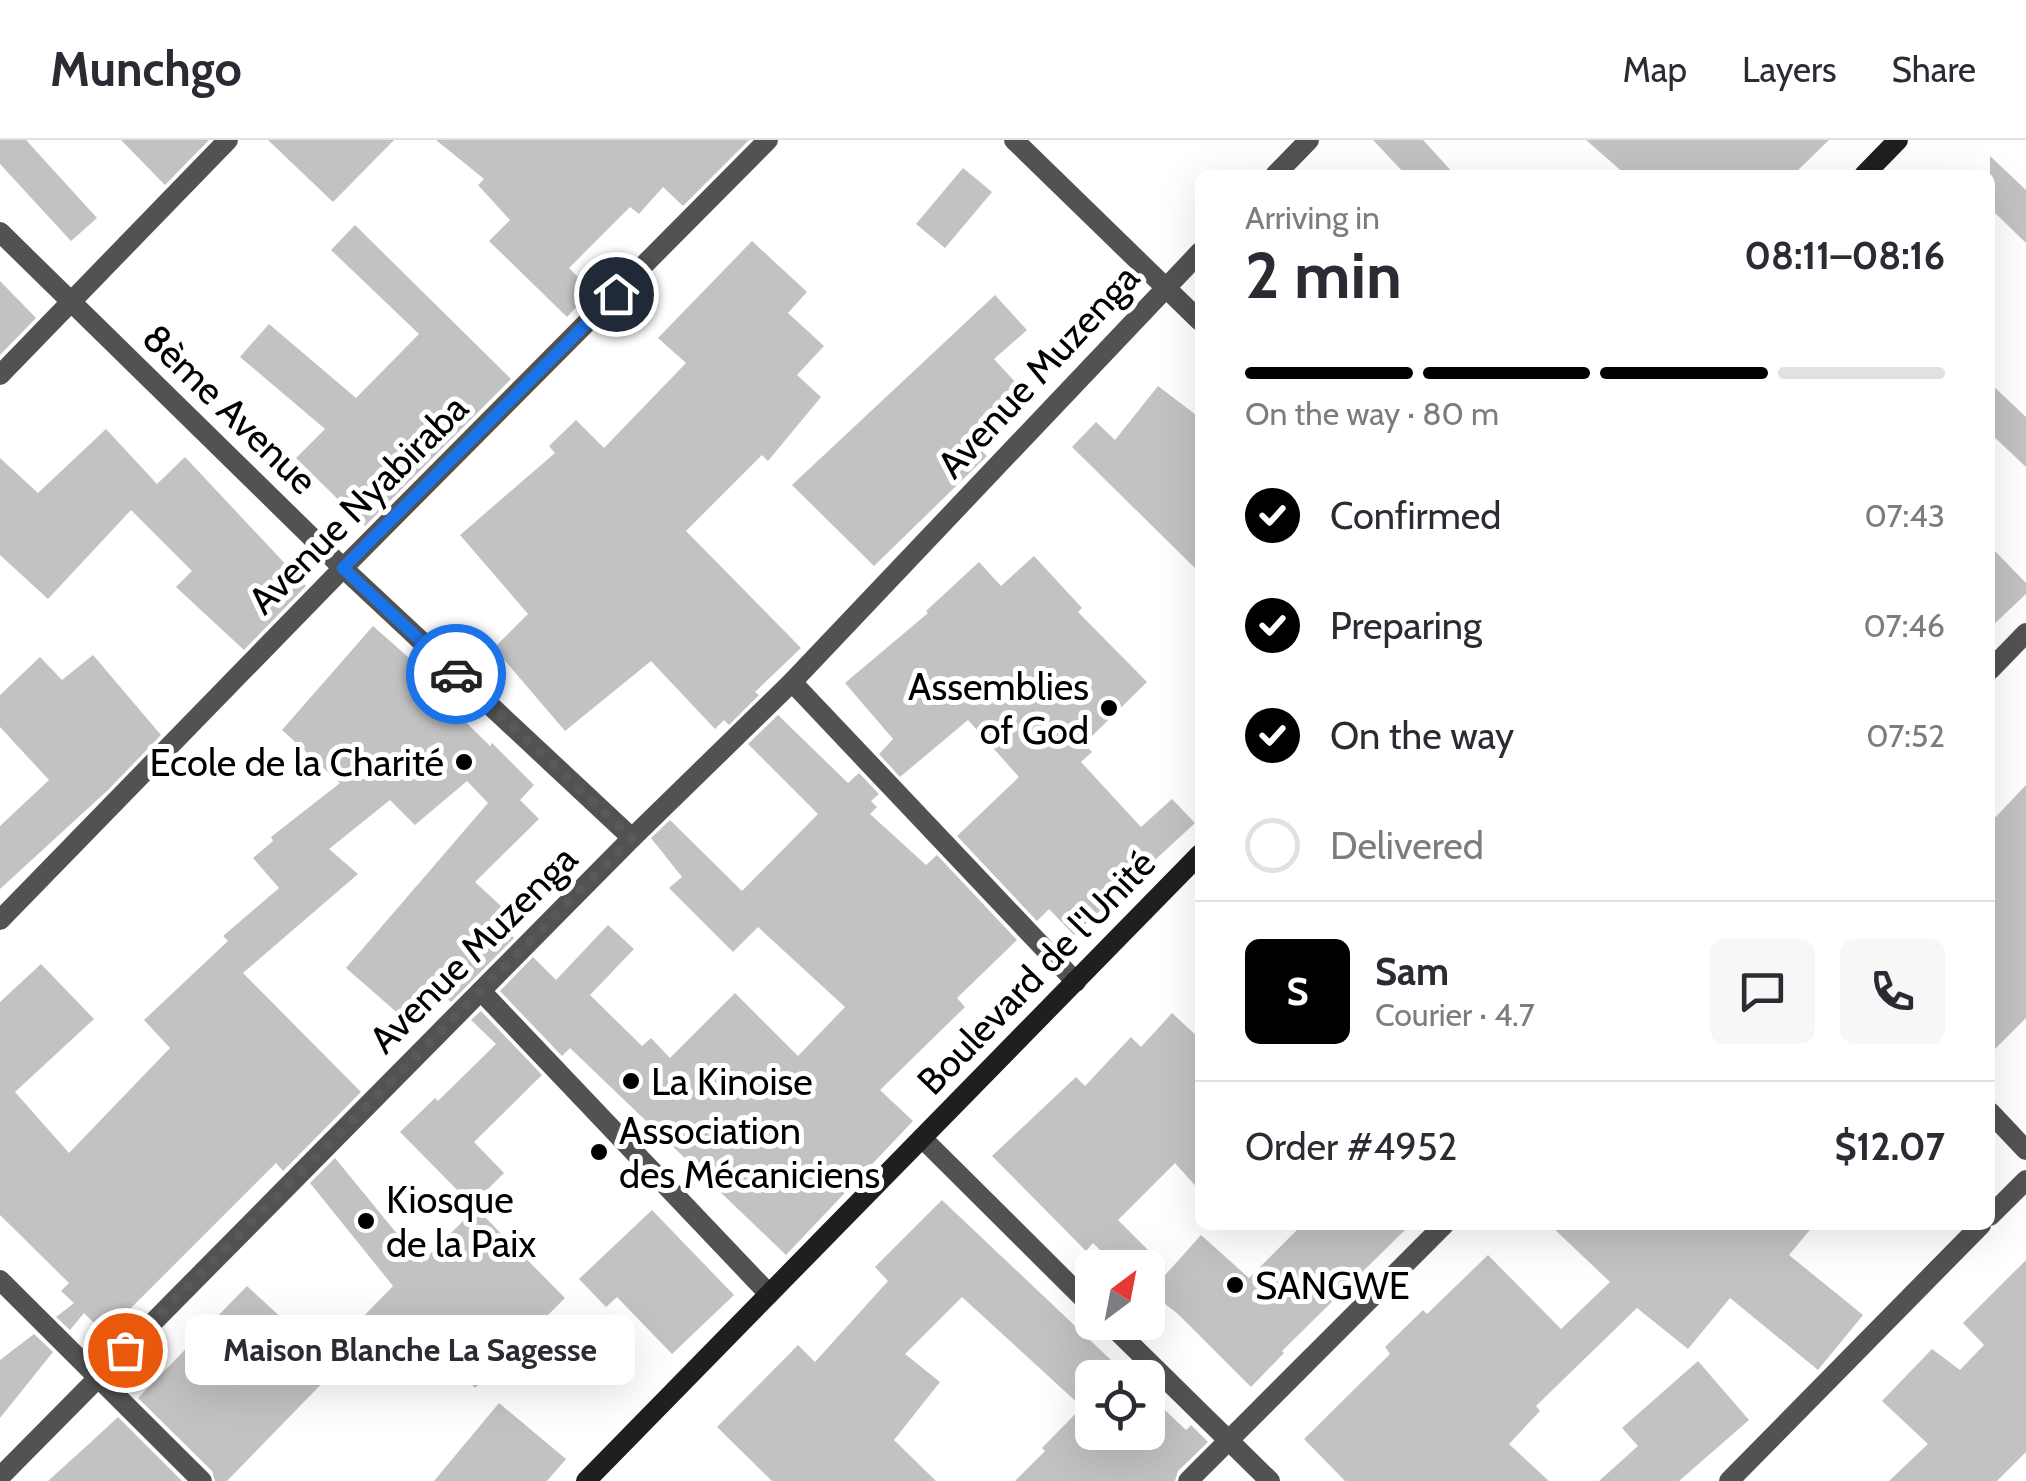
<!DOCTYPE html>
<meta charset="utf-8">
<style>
:root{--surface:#fff;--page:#f7f7f7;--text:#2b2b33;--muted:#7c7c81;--line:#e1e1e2;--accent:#000}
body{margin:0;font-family:Cabin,sans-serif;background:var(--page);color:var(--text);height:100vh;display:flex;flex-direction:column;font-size:38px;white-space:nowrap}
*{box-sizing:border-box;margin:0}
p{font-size:32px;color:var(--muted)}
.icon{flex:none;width:55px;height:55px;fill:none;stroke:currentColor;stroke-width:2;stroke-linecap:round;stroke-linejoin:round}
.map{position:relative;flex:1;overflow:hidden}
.drawer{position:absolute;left:1195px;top:30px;width:800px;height:1060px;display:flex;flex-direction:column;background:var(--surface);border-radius:15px;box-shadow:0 10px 40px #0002}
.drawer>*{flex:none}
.needle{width:65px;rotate:32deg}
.fabs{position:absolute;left:1075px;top:1110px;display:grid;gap:20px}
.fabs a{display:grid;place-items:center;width:90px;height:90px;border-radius:15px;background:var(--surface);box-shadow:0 10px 40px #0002;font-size:50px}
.pin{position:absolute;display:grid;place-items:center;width:85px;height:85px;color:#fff;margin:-42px;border:5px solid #fff;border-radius:50%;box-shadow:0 2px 10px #0007}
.courier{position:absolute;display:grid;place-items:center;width:100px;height:100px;margin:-50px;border:8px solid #1a73e8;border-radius:50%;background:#fff;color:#222;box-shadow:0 2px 12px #0007}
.bubble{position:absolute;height:70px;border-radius:15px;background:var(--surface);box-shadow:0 10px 40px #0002;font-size:32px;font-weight:700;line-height:70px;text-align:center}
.summary em{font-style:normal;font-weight:700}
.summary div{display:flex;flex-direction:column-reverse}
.summary{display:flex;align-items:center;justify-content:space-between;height:170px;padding:0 50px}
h1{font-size:65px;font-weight:700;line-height:75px}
.bar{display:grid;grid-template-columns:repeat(4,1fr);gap:15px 10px;align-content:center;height:120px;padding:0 50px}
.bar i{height:12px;border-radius:8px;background:var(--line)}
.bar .active{background:var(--accent)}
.bar p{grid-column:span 4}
.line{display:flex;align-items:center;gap:25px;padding:0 50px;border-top:2px solid var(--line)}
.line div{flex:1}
.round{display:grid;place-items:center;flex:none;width:105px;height:105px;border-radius:15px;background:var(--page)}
ol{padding:0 50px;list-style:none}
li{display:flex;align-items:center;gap:30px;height:110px}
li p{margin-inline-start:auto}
li .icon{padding:10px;border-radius:50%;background:var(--accent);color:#fff;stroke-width:4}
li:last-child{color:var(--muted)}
li i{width:55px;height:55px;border:5px solid var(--line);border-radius:50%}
header{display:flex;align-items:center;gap:60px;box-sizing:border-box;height:140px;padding:0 50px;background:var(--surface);border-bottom:2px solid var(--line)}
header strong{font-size:48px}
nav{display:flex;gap:55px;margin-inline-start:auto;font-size:35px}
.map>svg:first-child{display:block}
.building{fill:#c2c2c2}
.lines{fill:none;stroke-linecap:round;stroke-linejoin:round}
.street{stroke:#525252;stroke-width:20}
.secondary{stroke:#1f1f1f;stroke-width:20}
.done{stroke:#595959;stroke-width:10;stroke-dasharray:0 18}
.route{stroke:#1a73e8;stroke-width:12}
.poi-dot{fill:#000;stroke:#fff;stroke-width:4}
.labels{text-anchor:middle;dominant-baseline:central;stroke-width:10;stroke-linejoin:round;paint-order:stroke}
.street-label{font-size:38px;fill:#000;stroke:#fff}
.poi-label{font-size:38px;fill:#000;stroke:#fff;text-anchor:start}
</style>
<header>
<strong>Munchgo</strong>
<nav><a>Map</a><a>Layers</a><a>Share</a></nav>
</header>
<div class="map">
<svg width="2026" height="1341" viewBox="0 0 2026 1341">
<rect width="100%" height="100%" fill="#fff"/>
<g class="building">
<polygon points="0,0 26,0 97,78 71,101 0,24"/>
<polygon points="121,0 209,0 165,45"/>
<polygon points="268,0 394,0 333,62"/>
<polygon points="436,0 749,0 683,66 663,47 639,74 630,67 569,128 592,151 567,177 489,101 510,80 478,45 484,39"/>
<polygon points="1373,0 1423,0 1455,35 1406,35"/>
<polygon points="1586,0 1829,0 1793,35 1626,35"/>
<polygon points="1990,16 2026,50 2026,103 1990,68"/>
<polygon points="963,28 992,52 945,108 916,84"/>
<polygon points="355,85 511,239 365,386 296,318 325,289 240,217 269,184 356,258 419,194 331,110"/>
<polygon points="752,101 807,152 788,173 824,206 797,235 821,257 768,321 762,315 686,391 801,508 755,552 759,555 729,585 724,580 715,589 651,521 565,591 494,508 528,474 460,395 555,313 549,306 576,280 604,308 686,223 658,198"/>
<polygon points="0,141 36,178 0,215"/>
<polygon points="995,155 1027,190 994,219 1028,256 976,305 987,316 874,426 792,345"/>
<polygon points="1990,243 2026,277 2026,327 1990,293"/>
<polygon points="1158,246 1200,278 1200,433 1072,307 1096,282 1115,300"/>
<polygon points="106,289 157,344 185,317 306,446 244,510 176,447 192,431 131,370 48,459 0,415 0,318 38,353"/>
<polygon points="1990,406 2026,443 2026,454 1990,488"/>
<polygon points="1034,416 1082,468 1078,472 1147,542 1084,604 1092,612 1081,622 1141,687 1172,659 1195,683 1074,795 1049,769 1037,781 957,696 1019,637 968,580 900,637 879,614 893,599 845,543 928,473 926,471 979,422 1001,446"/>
<polygon points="373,486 417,525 413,530 490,606 492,603 534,645 520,660 539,679 475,742 502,767 493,777 514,798 451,862 432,844 401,876 346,828 488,663 467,641 415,685 390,660 329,709 358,734 243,833 361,952 283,1031 276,1023 105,1194 84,1173 70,1190 56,1177 74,1163 61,1151 69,1143 0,1075 0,862 41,824 94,879 15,952 69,1013 170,908 144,880 228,801 223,796 279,748 253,718 273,701 271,697 340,643 282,590"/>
<polygon points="93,515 161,595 108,650 0,749 0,686 49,640 0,587 0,555 40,517 62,540"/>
<polygon points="778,575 848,643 859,633 879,654 871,661 877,667 870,674 926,725 937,715 1017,800 957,858 965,867 880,950 913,981 786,1115 570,908 562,916 500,851 533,817 556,840 608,785 634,809 590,855 642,906 651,898 670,918 735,853 798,916 845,867 758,787 733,812 669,748 682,737 651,698 670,680 742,751 818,674 748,604"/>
<polygon points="2026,645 2026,878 1990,914 1990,683"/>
<polygon points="481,871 542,935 474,1002 504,1033 472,1065 400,992 435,958 438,961 496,904 471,880"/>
<polygon points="1172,873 1200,899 1200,1051 1175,1023 1118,1080 1166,1128 1118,1128 1093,1103 1086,1111 992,1016 1076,937 1085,946 1131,897 1141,907"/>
<polygon points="335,1018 421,1123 476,1068 565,1158 475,1248 445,1217 435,1227 398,1190 348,1241 335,1230 227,1341 215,1341 212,1331 138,1258 247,1146 324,1217 393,1146 310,1043"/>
<polygon points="942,1060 1130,1238 1092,1238 1092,1292 1148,1292 1148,1254 1186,1290 1191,1285 1208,1302 1178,1331 1175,1341 1015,1341 1045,1311 1042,1308 1082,1267 962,1157 905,1214 940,1242 894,1300 936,1341 772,1341 717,1287 798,1205 815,1222 888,1141 875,1127"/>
<polygon points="652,1070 734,1155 672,1214 617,1157 606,1167 579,1139"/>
<polygon points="1302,1085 1410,1085 1282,1211 1284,1213 1251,1247 1178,1174 1150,1152 1201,1095 1249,1138"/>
<polygon points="1550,1085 1814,1085 1789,1115 1863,1175 1818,1230 1730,1158 1688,1209 1637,1168 1536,1266 1540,1271 1509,1304 1549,1341 1345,1341 1304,1299 1390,1214 1385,1207 1423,1170 1427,1174 1488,1115 1561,1189 1610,1142"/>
<polygon points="2026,1120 2026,1312 1997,1341 1889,1341 1928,1304 1882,1261 1932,1209 1960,1230 1984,1205 1963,1183"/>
<polygon points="34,1194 53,1212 0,1278 0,1220"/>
<polygon points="1698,1221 1749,1280 1679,1341 1599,1341 1638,1306 1622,1288"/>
<polygon points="499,1263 566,1319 547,1341 434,1341"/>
<polygon points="118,1277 182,1341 48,1341 91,1302"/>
</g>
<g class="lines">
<g class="street">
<polyline points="1014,0 1200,181"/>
<polyline points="1275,35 1309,0"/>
<polyline points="0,92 343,428 632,698"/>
<polyline points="0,235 228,0"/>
<polyline points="1990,530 2026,493"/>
<polyline points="792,542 1076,842"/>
<polyline points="0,780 343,428 768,0"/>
<polyline points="481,851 769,1154"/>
<polyline points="1990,972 2026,1010"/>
<polyline points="922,998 1092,1167"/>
<polyline points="1990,1076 2026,1040"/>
<polyline points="0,1140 202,1341"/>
<polyline points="1108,1182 1270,1341"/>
<polyline points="0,1337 632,698 792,542 1200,112"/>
<polyline points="1188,1341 1444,1085"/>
<polyline points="1729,1341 1981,1085"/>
</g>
<g class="secondary">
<polyline points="1864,35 1898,0"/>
<polyline points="586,1341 1200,714"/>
</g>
</g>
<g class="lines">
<polyline class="done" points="125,1210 632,698 456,534"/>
<polyline class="route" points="456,534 343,428 616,154"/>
</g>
<g class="poi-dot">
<circle cx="1109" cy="568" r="10"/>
<circle cx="464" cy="622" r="10"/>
<circle cx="631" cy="941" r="10"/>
<circle cx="599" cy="1012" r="10"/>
<circle cx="366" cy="1081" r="10"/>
<circle cx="1235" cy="1145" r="10"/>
</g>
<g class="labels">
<g class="street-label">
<text transform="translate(1038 231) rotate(-47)">Avenue Muzenga</text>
<text transform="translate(230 269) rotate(44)">8ème Avenue</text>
<text transform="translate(358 364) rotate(-45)">Avenue Nyabiraba</text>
<text transform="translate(473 809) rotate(-45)">Avenue Muzenga</text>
<text transform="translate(1036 832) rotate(-46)">Boulevard de l'Unité</text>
</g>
<g class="poi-label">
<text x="1089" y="546" text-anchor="end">Assemblies<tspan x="1089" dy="44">of God</tspan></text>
<text x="444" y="622" text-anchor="end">Ecole de la Charité</text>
<text x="651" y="941">La Kinoise</text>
<text x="619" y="990">Association<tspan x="619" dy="44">des Mécaniciens</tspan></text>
<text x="386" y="1059">Kiosque<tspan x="386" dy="44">de la Paix</tspan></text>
<text x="1255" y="1145">SANGWE</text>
</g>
</g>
</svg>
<div class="fabs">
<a><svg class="needle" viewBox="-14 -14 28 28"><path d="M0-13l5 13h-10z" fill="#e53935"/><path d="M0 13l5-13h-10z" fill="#7c7c81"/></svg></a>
<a><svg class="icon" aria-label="locate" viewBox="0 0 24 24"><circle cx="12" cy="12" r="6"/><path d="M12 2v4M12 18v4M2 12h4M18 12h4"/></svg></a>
</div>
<div class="pin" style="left:125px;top:1210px;background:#ea580c"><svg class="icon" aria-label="bag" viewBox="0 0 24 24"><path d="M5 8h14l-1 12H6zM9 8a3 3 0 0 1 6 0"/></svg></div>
<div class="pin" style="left:616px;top:154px;background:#1f2937"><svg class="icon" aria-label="home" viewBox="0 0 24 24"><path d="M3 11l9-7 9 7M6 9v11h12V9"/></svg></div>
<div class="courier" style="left:456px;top:534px"><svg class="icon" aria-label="car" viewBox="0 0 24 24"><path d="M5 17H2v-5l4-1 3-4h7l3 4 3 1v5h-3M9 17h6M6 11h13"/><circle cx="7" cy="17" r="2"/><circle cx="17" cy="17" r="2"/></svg></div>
<div class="bubble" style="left:185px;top:1175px;width:450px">Maison Blanche La Sagesse</div>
<section class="drawer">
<div class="summary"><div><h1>2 min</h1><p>Arriving in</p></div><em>08:11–08:16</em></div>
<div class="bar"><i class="active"></i><i class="active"></i><i class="active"></i><i></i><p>On the way · 80 m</p></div>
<ol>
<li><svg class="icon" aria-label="check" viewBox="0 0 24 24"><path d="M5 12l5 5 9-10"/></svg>Confirmed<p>07:43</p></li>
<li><svg class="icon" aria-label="check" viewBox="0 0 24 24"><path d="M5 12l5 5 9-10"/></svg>Preparing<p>07:46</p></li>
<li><svg class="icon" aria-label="check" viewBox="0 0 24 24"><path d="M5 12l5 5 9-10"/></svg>On the way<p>07:52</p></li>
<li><i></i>Delivered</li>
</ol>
<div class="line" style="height:180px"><b class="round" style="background:var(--accent);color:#fff">S</b><div><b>Sam</b><p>Courier · 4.7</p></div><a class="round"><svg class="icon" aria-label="chat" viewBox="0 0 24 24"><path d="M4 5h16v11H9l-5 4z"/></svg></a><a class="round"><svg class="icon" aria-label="phone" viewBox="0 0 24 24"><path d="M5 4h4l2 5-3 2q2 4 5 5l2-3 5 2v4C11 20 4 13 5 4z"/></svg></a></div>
<div class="line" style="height:130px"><div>Order #4952</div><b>$12.07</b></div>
</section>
</div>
